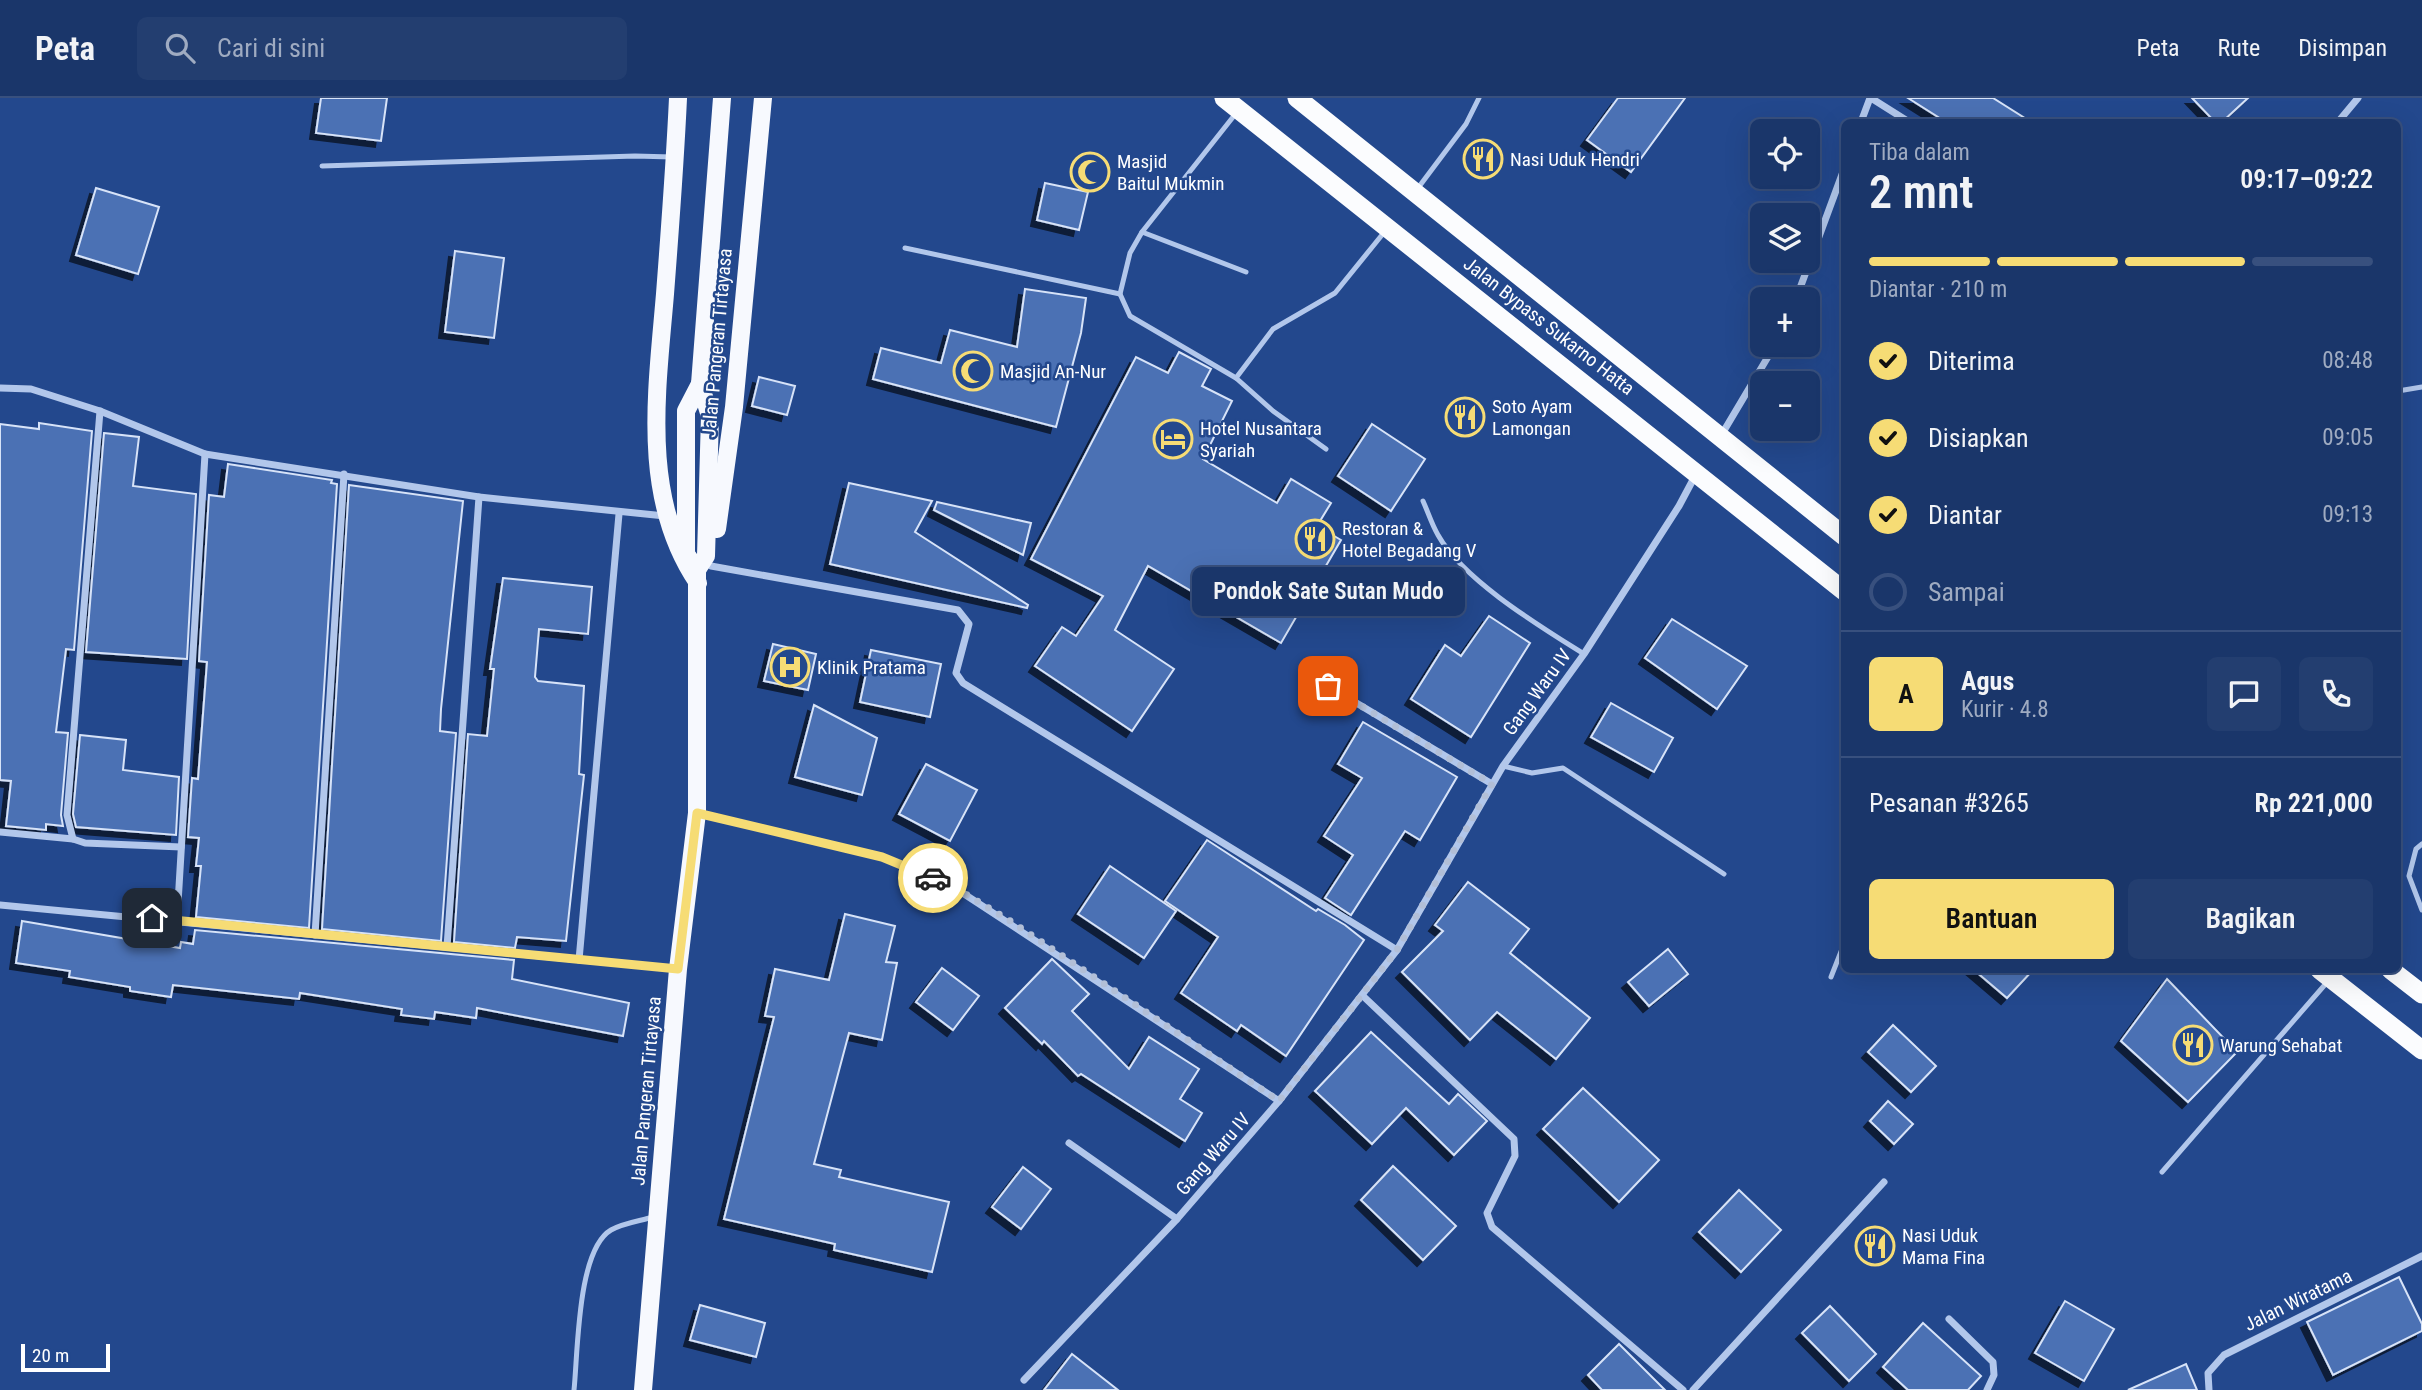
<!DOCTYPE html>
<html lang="id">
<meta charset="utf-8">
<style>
:root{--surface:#1a366a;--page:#233e70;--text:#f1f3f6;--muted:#9fabc1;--line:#38507e;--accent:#f6dc75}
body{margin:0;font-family:"Roboto Condensed",sans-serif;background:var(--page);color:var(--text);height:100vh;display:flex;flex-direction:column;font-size:26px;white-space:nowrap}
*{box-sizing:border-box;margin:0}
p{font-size:23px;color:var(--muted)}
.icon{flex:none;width:38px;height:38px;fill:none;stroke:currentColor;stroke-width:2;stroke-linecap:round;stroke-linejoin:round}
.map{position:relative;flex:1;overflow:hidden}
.panel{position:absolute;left:1841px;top:21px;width:560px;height:854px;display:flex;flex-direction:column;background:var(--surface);border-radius:10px;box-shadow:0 7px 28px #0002,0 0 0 2px var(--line)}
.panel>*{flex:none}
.buttons{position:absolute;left:1750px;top:21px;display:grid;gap:14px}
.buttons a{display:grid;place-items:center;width:70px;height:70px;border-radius:10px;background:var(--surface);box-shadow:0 7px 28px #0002,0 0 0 2px var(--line);font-size:35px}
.scale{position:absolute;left:21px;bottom:18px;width:89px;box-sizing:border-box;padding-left:7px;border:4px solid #fff;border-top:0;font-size:19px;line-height:24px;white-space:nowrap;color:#fff;-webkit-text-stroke:5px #23488d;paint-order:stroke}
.pin{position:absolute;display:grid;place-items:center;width:60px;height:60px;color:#fff;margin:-30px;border-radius:14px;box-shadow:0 4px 10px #0006}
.courier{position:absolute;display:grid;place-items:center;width:70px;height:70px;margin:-35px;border:5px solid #f6dc75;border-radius:50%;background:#fff;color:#222;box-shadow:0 2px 9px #0007}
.bubble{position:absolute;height:49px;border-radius:10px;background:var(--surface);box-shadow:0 7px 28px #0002,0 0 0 2px var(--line);font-size:23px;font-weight:600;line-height:49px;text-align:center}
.head em{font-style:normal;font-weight:600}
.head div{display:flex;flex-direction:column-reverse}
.head{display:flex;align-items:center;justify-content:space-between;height:119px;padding:0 28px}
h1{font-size:46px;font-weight:600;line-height:52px}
.bar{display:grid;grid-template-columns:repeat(4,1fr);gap:10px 7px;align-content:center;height:84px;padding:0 28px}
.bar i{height:9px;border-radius:5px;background:var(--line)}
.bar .selected{background:var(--accent)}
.bar p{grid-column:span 4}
.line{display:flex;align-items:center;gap:18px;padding:0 28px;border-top:2px solid var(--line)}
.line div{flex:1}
.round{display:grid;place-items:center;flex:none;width:74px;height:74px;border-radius:10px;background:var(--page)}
ol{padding:0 28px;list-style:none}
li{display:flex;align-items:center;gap:21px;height:77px}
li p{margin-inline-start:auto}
li .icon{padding:7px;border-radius:50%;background:var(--accent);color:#111;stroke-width:4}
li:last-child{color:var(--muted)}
li i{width:38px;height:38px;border:4px solid var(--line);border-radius:50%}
.action{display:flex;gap:14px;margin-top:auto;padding:14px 28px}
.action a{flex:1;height:80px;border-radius:10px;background:var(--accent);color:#111;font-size:28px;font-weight:600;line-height:80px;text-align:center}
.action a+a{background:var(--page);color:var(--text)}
header{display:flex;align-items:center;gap:42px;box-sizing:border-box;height:98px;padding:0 35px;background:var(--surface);border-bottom:2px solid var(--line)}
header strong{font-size:33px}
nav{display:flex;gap:38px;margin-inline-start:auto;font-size:24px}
.search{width:490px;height:63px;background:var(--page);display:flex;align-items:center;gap:18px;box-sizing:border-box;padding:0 24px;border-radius:10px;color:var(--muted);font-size:26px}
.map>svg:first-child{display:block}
.building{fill:#4b71b4;stroke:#d7e3f8;stroke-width:2;filter:url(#shadow)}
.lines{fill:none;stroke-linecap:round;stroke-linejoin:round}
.service{stroke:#b2c7eb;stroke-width:5}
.minor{stroke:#b2c7eb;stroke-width:7}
.primary{stroke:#f7f9fe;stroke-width:18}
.trunk{stroke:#fbfcfe;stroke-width:19}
.done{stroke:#b2bfd7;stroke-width:7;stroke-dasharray:0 12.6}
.route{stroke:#f6dc75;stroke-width:9}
.labels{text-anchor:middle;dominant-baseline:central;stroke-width:5;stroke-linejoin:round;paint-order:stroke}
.poi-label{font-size:19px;fill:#fff;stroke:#23488d;text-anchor:start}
.street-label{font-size:19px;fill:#fff;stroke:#23488d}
</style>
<header>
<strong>Peta</strong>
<div class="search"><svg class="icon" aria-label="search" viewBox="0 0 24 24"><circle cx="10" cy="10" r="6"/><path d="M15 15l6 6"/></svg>Cari di sini</div>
<nav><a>Peta</a><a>Rute</a><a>Disimpan</a></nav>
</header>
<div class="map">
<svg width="2422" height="1292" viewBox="0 0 2422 1292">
<defs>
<filter id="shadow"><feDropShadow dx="-6" dy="6" stdDeviation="0" flood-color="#0009"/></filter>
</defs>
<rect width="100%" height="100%" fill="#23488d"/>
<g class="building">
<polygon points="321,0 387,0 381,43 316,35"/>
<polygon points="1618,0 1685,0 1631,74 1587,42"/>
<polygon points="1908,0 1993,0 2031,24 1946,24"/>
<polygon points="2192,0 2248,0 2222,24 2215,24"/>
<polygon points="1045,85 1088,94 1079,132 1037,122"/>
<polygon points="96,90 159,109 138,176 76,157"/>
<polygon points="455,153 504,160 494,240 445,234"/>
<polygon points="1025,191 1086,200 1081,235 1056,329 873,281 881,250 941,265 950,232 1017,249"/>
<polygon points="1179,254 1211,271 1202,288 1232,303 1203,361 1277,405 1291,381 1331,405 1317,428 1341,442 1281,545 1148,468 1115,532 1174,571 1132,633 1035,568 1062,529 1076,538 1103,498 1031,461 1136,259 1168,275"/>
<polygon points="759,279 795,288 787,317 752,308"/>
<polygon points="39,325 92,333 74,552 66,551 56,634 68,635 61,717 63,728 46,726 46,732 6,728 11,683 0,682 0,326 39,331"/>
<polygon points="1372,326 1425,361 1391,413 1338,378"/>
<polygon points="104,335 139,339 133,388 196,396 187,561 86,554"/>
<polygon points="228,366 332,382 331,385 337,386 309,830 196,819 201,768 196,768 199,740 188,739 192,680 198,681 207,564 199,563 209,397 224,399"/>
<polygon points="849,385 932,403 915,434 1028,507 1027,510 830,466"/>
<polygon points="349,387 463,403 441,611 440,633 456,635 441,843 322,831"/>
<polygon points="937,404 1031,425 1023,457 934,412"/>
<polygon points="503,480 592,489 588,536 539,531 535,579 538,583 584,588 579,676 584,677 566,843 517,839 515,850 454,844 468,636 487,638 494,571 490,571"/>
<polygon points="1489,518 1530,545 1471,639 1411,601 1445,547 1461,558"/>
<polygon points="1672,521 1747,568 1717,611 1645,560"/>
<polygon points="773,546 816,556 808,592 764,583"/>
<polygon points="871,552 941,566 930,619 860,604"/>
<polygon points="1611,605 1673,640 1654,674 1591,639"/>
<polygon points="814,607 877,640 862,697 795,679"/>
<polygon points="1363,624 1457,679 1420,742 1405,733 1351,817 1325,800 1353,757 1324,738 1362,680 1338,666"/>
<polygon points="80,637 126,642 123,672 179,679 176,737 76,729 73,716"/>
<polygon points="926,666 977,692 950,743 899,716"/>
<polygon points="1207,742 1316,813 1318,811 1345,827 1364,842 1286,958 1241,927 1237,933 1181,895 1218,839 1165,803"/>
<polygon points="1110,768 1176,813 1144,860 1078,816"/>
<polygon points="1468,784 1529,831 1510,855 1590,920 1556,961 1497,914 1470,942 1402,874 1443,833 1435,827"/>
<polygon points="845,816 895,828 886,864 897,865 882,942 849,935 814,1066 841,1072 839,1079 949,1104 932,1174 834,1152 835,1146 724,1121 774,919 765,918 775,871 829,882"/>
<polygon points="22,823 180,850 181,844 193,846 195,832 514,862 512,881 629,905 623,938 477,910 476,920 435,914 434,921 401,917 402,911 300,895 299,901 173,887 171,899 130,893 130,889 69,879 70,873 16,865"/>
<polygon points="1668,851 1688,876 1649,908 1628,884"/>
<polygon points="1052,861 1089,896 1072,913 1129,971 1149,939 1199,971 1180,1001 1202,1015 1185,1043 1081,976 1078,978 1044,943 1042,946 1005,910"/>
<polygon points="942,870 979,898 953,932 916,904"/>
<polygon points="1974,872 2033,872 2007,900"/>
<polygon points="2167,881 2237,954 2188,1004 2121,943"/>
<polygon points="1893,927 1936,968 1911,994 1868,954"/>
<polygon points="1371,934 1449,1006 1458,996 1487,1023 1454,1057 1406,1010 1372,1046 1315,993"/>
<polygon points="1583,990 1659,1062 1619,1104 1543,1031"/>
<polygon points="1888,1003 1913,1026 1894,1046 1870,1023"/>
<polygon points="1393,1068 1456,1128 1423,1162 1361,1102"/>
<polygon points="1023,1069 1051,1091 1021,1131 992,1109"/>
<polygon points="1739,1092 1781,1132 1741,1174 1699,1134"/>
<polygon points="2399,1179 2422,1226 2422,1233 2333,1277 2307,1224"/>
<polygon points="2065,1203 2114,1231 2084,1283 2035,1255"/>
<polygon points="700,1207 765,1225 756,1259 690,1242"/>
<polygon points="1830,1208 1876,1256 1849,1283 1802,1235"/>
<polygon points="1923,1225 1981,1278 1968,1292 1908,1292 1883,1269"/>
<polygon points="1619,1246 1665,1292 1602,1292 1588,1277"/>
<polygon points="1072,1256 1118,1292 1044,1292"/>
<polygon points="2186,1266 2197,1292 2128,1292"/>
</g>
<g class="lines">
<g class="service">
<polyline points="1237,14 1142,134 1130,155 1120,196 1130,218 1236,280 1273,313 1326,351"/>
<polyline points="322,68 635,58 672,59"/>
<polyline points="1418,90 1466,26 1479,0"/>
<polyline points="1142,134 1246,174"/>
<polyline points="905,150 1120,196"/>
<polyline points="1236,280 1273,231 1335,195 1386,132"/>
<polyline points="2398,293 2422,289"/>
<path d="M1423,403C1428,414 1432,427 1438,437C1463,482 1541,529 1584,556"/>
<polyline points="1503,668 1532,675 1563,670 1724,776"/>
<polyline points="2422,746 2416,751 2409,778 2422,812"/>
<polyline points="1831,879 1844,846"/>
<polyline points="2162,1074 2329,882"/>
<path d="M574,1292C578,1255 577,1152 611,1132C623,1125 640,1123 653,1119"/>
</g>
<g class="minor">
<polyline points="1871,0 1909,24"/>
<polyline points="1861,24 1870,0"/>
<polyline points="2338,24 2358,0"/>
<polyline points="1796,201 1844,71"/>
<polyline points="0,290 31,291 100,313 205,356 479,399 665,418"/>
<polyline points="100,313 67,717 73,741 85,745 181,749"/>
<polyline points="1722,336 1775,247"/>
<polyline points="711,468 958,512 969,526 956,575 963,585 1397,852"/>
<polyline points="1328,588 1492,686"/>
<polyline points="698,715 882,759 952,788 1279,1003"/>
<polyline points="0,734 73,741"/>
<polyline points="0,807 678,871"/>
<polyline points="177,822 205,356"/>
<polyline points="315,837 344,376"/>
<polyline points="447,849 479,399"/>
<polyline points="579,862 619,416"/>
<polyline points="1363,898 1514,1041 1515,1058 1487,1115 1492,1129 1683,1292"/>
<polyline points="1069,1045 1177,1121"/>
<polyline points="1949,1221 1993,1264 1994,1277 1987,1292"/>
<polyline points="1024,1282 1177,1121 1279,1003 1397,852 1503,668 1584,556 1679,408 1695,378"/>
<polyline points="1693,1292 1884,1084"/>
<polyline points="2209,1292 2208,1275 2224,1257 2422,1158"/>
</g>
<g class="primary">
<path d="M678,0C675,65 670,131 665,196C657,293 640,400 698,485"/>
<polyline points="717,431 734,309 763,0"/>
<polyline points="689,460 686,457 686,313 700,286"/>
<polyline points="643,1292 678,871 697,715 697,472 706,458 710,318 700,286 722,0"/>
</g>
<g class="trunk">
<polyline points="1224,0 1844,493"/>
<polyline points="1297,0 1844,438"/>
<polyline points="2320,872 2422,952"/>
<polyline points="2391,872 2422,896"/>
</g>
</g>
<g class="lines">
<polyline class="done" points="933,780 952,788 1009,822 1279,1003 1397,852 1492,686 1328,588"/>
<polyline class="route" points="152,820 678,871 697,715 882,759 933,780"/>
</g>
<defs>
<symbol id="restaurant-ring" viewBox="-11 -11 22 22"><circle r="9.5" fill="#23488d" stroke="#f6dc75" stroke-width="1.5"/><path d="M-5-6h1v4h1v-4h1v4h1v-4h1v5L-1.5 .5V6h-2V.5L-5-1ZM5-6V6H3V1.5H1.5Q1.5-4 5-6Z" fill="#f6dc75"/></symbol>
<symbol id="mosque-ring" viewBox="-11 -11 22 22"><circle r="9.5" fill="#23488d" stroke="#f6dc75" stroke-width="1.5"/><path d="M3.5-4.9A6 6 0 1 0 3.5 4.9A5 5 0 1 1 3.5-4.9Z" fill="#f6dc75"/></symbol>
<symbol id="hotel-ring" viewBox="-11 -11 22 22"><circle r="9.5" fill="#23488d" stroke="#f6dc75" stroke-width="1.5"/><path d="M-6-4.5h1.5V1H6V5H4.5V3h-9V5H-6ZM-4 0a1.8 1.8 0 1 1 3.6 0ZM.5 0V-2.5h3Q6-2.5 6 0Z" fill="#f6dc75"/></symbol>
<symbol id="hospital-ring" viewBox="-11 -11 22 22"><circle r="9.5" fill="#23488d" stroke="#f6dc75" stroke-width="1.5"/><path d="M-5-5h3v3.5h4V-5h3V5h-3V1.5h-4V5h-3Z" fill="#f6dc75"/></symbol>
</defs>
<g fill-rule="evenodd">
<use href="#restaurant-ring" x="1461" y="39" width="44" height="44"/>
<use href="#mosque-ring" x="1068" y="52" width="44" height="44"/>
<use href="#mosque-ring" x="951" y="251" width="44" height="44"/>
<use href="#restaurant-ring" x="1443" y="297" width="44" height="44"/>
<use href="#hotel-ring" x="1151" y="319" width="44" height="44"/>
<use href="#restaurant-ring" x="1293" y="419" width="44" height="44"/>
<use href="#hospital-ring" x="768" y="547" width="44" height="44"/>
<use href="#restaurant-ring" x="2171" y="925" width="44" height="44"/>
<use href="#restaurant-ring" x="1853" y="1126" width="44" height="44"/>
</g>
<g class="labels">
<g class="poi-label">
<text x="1510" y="61">Nasi Uduk Hendri</text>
<text x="1117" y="63">Masjid<tspan x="1117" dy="22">Baitul Mukmin</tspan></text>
<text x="1000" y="273">Masjid An-Nur</text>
<text x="1492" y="308">Soto Ayam<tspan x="1492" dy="22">Lamongan</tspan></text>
<text x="1200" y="330">Hotel Nusantara<tspan x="1200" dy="22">Syariah</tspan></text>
<text x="1342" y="430">Restoran &amp;<tspan x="1342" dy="22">Hotel Begadang V</tspan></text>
<text x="817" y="569">Klinik Pratama</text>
<text x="2220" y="947">Warung Sehabat</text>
<text x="1902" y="1137">Nasi Uduk<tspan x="1902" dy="22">Mama Fina</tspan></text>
</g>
<g class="street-label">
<text transform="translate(1549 228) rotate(38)">Jalan Bypass Sukarno Hatta</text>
<text transform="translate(717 245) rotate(-85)">Jalan Pangeran Tirtayasa</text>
<text transform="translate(1537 594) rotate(-54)">Gang Waru IV</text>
<text transform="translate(646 993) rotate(-85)">Jalan Pangeran Tirtayasa</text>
<text transform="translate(1213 1056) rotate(-49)">Gang Waru IV</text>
<text transform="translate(2298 1202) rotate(-26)">Jalan Wiratama</text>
</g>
</g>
</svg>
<div class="buttons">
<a><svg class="icon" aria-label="locate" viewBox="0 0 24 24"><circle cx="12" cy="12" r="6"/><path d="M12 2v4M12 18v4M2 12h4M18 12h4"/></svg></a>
<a><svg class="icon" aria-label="layers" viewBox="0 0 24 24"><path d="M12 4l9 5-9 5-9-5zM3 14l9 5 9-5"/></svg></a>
<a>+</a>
<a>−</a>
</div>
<div class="scale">20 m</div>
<div class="pin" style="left:1328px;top:588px;background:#ea580c"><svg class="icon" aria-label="bag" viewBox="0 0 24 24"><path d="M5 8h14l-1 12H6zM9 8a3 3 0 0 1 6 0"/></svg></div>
<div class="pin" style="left:152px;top:820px;background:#1f2937"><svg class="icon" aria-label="home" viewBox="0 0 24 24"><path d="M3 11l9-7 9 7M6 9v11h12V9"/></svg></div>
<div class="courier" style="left:933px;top:780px"><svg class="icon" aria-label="car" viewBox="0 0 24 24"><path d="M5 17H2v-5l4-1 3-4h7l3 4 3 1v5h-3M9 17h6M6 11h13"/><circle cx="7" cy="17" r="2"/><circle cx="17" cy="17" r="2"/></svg></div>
<div class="bubble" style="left:1192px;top:469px;width:273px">Pondok Sate Sutan Mudo</div>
<section class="panel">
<div class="head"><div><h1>2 mnt</h1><p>Tiba dalam</p></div><em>09:17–09:22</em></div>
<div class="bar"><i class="selected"></i><i class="selected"></i><i class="selected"></i><i></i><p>Diantar · 210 m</p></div>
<ol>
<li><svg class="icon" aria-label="check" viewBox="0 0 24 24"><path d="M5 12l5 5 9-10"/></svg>Diterima<p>08:48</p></li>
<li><svg class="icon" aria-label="check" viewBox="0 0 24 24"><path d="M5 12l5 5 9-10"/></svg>Disiapkan<p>09:05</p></li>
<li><svg class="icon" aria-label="check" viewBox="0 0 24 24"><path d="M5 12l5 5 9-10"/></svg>Diantar<p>09:13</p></li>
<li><i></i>Sampai</li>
</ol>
<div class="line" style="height:126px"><b class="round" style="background:var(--accent);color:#111">A</b><div><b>Agus</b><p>Kurir · 4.8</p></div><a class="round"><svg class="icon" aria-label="chat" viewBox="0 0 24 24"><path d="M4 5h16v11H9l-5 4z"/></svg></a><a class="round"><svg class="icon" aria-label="phone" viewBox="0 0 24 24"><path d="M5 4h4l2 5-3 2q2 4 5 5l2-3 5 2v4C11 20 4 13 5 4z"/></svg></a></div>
<div class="line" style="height:91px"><div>Pesanan #3265</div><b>Rp 221,000</b></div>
<div class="action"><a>Bantuan</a><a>Bagikan</a></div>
</section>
</div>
